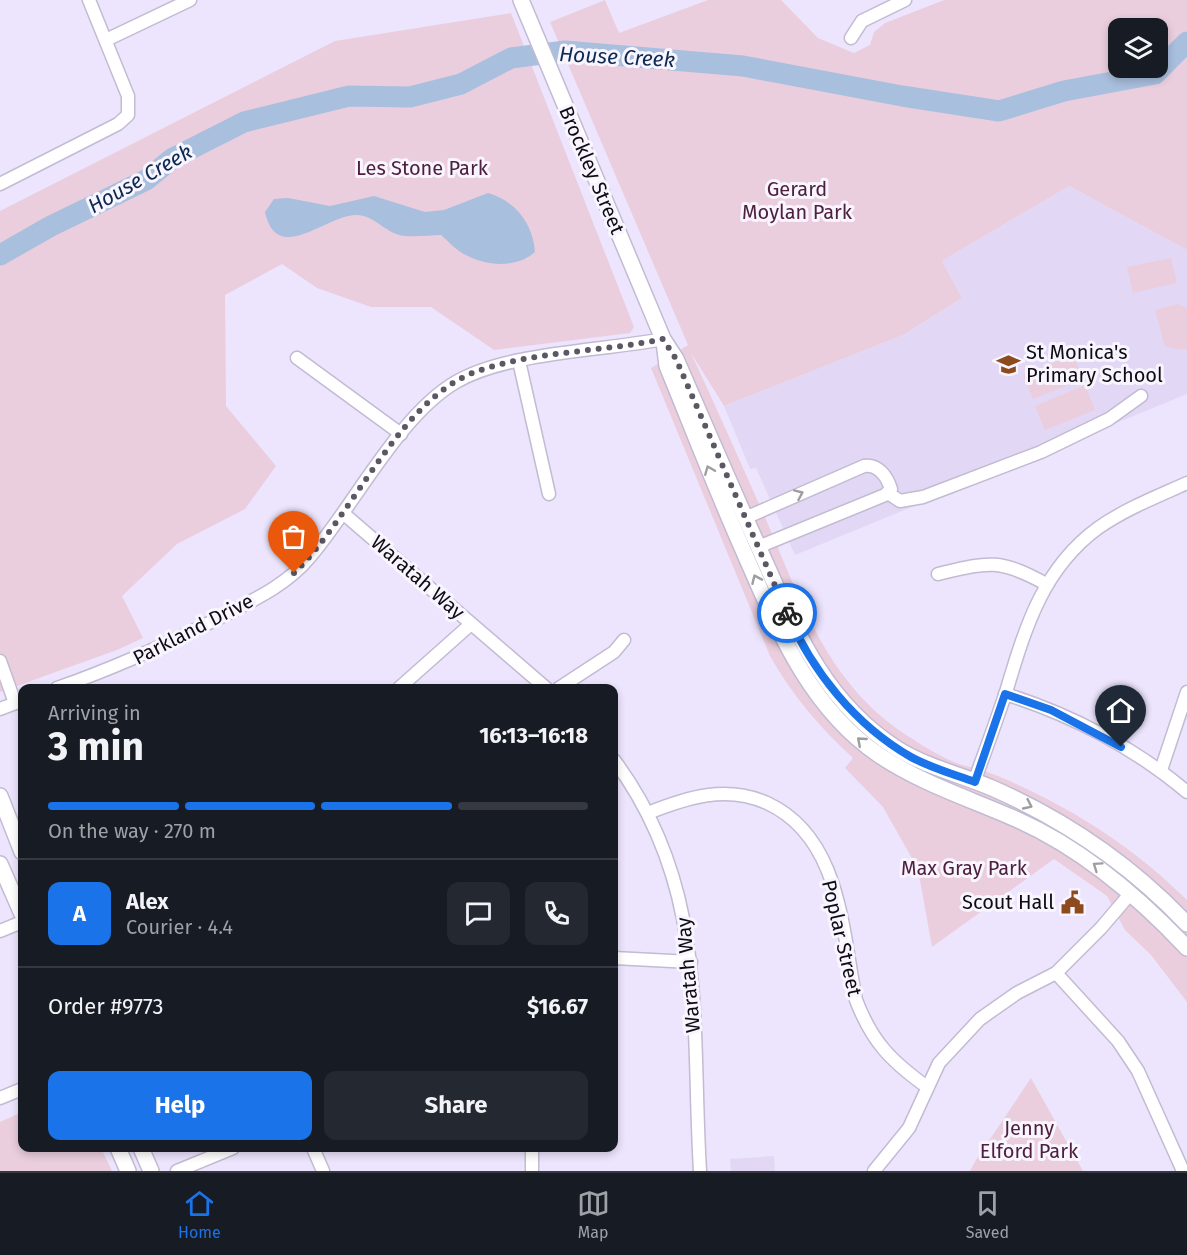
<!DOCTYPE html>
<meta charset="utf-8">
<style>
:root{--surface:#171b24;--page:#242831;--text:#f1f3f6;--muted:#9ea1a6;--line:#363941;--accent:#1a73e8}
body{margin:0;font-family:"Fira Sans",sans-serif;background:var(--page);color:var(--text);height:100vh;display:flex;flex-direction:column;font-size:22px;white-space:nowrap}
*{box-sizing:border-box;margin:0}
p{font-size:20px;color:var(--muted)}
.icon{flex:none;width:33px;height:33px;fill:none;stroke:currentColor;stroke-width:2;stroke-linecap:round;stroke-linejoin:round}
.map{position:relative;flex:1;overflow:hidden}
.drawer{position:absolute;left:18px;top:684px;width:600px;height:468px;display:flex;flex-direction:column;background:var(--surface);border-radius:12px;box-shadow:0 3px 9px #0003}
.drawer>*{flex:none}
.fabs{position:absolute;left:1108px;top:18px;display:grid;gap:12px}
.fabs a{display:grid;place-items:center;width:60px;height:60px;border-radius:12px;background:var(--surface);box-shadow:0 3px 9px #0003;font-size:30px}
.pin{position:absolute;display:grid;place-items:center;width:51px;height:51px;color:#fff;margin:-62px -26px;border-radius:50% 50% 50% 0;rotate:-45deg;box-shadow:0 0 6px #0007}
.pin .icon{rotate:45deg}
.courier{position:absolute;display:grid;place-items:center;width:60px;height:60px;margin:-30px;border:4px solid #1a73e8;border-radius:50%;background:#fff;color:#222;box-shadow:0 2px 8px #0007}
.headline em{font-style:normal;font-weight:700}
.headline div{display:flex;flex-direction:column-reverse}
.headline{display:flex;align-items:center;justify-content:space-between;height:102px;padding:0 30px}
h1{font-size:39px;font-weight:700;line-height:45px}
.bar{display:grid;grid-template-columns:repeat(4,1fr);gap:9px 6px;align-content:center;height:72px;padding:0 30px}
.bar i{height:8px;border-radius:4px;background:var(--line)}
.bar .on{background:var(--accent)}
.bar p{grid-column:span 4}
.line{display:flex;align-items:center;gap:15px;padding:0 30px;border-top:2px solid var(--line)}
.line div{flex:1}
.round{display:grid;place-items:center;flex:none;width:63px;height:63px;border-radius:12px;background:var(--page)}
.primary-button{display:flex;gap:12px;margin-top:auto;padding:12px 30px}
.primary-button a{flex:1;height:69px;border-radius:12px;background:var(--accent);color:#fff;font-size:24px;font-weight:700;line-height:69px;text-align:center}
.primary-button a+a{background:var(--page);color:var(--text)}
.dock{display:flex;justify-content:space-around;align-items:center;height:84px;border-top:2px solid var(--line);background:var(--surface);font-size:16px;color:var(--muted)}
.dock a{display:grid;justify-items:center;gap:3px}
.dock .on{color:var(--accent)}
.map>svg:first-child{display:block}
.built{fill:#e2d8f5}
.green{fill:#eacede;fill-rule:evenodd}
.water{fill:#a9bfde}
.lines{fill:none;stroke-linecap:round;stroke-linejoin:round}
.river{stroke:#a9bfde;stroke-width:21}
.minor-casing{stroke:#c2bbd2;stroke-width:15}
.major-casing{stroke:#c2bbd2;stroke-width:18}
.minor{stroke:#fff;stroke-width:12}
.major{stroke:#fff;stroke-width:15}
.oneway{stroke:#9f9da0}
.done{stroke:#5c5764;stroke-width:6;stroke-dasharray:0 10.8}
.route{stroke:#1a73e8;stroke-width:8}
.labels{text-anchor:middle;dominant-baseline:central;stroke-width:6;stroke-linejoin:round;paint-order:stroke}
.park-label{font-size:20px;fill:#4e203d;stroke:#f8f5ff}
.street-label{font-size:20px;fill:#0e0b12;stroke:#f8f5ff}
.poi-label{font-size:20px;fill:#0e0b12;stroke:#f8f5ff;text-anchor:start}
.water-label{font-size:21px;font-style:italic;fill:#0c2951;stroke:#f8f5ff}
</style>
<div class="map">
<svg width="1187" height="1171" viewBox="0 0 1187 1171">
<rect width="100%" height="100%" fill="#ede5fd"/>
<g class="built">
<polygon points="1069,186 1187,250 1187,394 795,555 756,468 750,469 724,406 903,335 962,298 942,261"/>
<polygon points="774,1156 775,1171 731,1171 730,1159"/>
</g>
<g class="green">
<path d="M605,0L619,33L708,0H781L818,38L854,53L870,45L874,32L885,23L944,0H1187V250L1069,186L942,261L962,298L903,335L724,406L691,353C716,407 740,461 764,515C801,600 827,686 911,738C926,748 943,758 959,764C972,768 986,771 998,776C1069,806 1133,846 1187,900V1002L1151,955L1125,930L1107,896L1054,859L932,947L918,869L883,807L845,768L853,758C820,728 792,695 770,656L651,368L688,345L550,22ZM1119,28H1158V68H1119Z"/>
<polygon points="511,13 634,327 630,333 494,350 431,307 371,307 317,288 282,264 225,295 226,406 276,466 245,509 177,544 122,596 143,638 117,650 0,692 0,211 335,41"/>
<polygon points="1171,258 1177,283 1133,293 1127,267"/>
<polygon points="1177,304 1187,308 1187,350 1165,347 1155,310"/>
<polygon points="1073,355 1083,379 1033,399 1023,375"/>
<polygon points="1085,385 1095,410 1045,430 1035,406"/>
<polygon points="1031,1078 1083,1171 970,1171 976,1160"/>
<polygon points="22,1112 22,1148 101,1148 112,1171 0,1171 0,1122"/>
</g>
<path class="water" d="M488,193C516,201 533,224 535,252C514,270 482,266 459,251C453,247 447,240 441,235C428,235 412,238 399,235C385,231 372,215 357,215C327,214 277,267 265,212L274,199L288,198L330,206L374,196L425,212L444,210Z"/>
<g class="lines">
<polyline class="river" points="0,255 51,226 146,180 173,158 244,122 349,96 410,97 461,84 511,58 565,51 743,66 902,96 999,111 1064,91 1155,74 1187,42"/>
<defs>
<g id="minor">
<polyline points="851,38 862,21 905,0"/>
<polyline points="106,40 190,0"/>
<polyline points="0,184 118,124 128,115 128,96 89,0"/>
<polyline points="297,358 401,434"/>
<polyline points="519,361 549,494"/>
<polyline points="888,493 900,501 923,497 1041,452 1109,419 1141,396"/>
<polyline points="344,514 546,688"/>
<path d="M745,518L864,466C878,464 887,476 891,489L885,495L758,547"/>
<path d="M938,574C988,562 999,558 1046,584"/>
<polyline points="0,661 15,703"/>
<path d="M57,688C112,669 163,646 215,620C247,603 285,587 309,558C353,507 399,415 456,382C507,352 603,351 663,339"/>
<polyline points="399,688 471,624"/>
<polyline points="559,688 614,652 624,640"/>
<path d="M1005,694C1070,714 1135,748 1187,792"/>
<polyline points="0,709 21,701"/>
<path d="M614,760C709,887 691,1023 700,1171"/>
<polyline points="1161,770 1187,692"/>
<path d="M974,782C985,752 996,722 1006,692C1025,629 1042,569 1098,528C1125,509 1156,497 1187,483"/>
<path d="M648,813C688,797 726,785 767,803C841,837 842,931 856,1000C872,1042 891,1061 927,1087"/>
<polyline points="0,931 22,922"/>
<polyline points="614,958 691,962"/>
<polyline points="1056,973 1118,1041 1138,1071 1183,1171"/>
<polyline points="0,1098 22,1089"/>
<polyline points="313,1148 323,1171"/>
<polyline points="177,1171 233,1148"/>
<polyline points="532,1171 532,1148"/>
<polyline points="874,1171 909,1128 939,1063 980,1019 1017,993 1056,973 1101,928 1130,894"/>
</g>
<g id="major">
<path d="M521,0L663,339L676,359C703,421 730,484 758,546C793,623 820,699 896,748C926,767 959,774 992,788C1065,820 1132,866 1187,924"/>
<path d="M664,342L667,366C692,427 716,489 743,550C776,625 808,707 879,755C922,784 971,799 1018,820C1083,849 1138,896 1187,948"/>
<polyline points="0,796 22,852"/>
<polyline points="0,864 22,914"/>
<polyline points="118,1148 128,1171"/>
<polyline points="141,1148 151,1171"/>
</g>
</defs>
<use href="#minor" class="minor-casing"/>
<use href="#major" class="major-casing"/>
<use href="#minor" class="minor"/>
<use href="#major" class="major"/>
</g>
<defs><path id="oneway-chevron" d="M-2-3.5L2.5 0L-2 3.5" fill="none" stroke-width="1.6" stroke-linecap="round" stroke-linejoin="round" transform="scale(1.5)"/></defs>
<g class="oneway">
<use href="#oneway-chevron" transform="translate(709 470) rotate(-112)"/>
<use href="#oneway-chevron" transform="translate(799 494) rotate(-24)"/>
<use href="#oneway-chevron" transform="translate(756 579) rotate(-114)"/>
<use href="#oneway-chevron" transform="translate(861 741) rotate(-139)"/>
<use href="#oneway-chevron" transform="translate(1028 805) rotate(25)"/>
<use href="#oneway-chevron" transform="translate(1097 866) rotate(-145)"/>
</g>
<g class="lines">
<path class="done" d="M294,573C353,517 398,401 475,372C532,351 603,352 663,339L676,359L787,613"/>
<path class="route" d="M787,613C812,671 855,725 911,757C931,768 953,774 975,782L1005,694L1051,710L1121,747"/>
</g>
<defs>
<symbol id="school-bare" viewBox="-9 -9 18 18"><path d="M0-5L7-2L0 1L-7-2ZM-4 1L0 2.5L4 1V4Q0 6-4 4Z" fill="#8e4a1f" stroke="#f8f5ff" stroke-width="2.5" paint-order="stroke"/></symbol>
<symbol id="civic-bare" viewBox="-9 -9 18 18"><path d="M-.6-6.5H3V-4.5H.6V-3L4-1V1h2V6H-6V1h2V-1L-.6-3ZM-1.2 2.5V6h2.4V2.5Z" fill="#8e4a1f" stroke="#f8f5ff" stroke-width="2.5" paint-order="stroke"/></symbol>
</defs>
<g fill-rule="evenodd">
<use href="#school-bare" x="992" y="348" width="33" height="33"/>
<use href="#civic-bare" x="1056" y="886" width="33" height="33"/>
</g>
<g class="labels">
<g class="park-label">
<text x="422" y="168">Les Stone Park</text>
<text x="797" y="189">Gerard<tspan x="797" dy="23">Moylan Park</tspan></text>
<text x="964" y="868">Max Gray Park</text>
<text x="1029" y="1128">Jenny<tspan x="1029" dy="23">Elford Park</tspan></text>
</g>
<g class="street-label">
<text transform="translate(592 170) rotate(67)">Brockley Street</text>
<text transform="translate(418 577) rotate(41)">Waratah Way</text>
<text transform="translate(193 629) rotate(-27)">Parkland Drive</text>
<text transform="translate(842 938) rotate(77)">Poplar Street</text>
<text transform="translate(688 975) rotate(-95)">Waratah Way</text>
</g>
<g class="poi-label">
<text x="1026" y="352">St Monica's<tspan x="1026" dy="23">Primary School</tspan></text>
<text x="1054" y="902" text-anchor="end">Scout Hall</text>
</g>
<g class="water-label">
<text transform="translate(617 57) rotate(3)">House Creek</text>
<text transform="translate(140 179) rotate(-30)">House Creek</text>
</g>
</g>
</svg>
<div class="fabs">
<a><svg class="icon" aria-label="layers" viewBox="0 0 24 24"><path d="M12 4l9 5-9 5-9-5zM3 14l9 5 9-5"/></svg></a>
</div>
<div class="pin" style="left:294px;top:573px;background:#ea580c"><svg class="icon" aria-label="bag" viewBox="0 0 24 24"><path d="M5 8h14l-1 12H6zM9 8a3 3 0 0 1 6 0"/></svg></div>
<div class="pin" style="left:1121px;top:747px;background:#1f2937"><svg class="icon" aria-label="home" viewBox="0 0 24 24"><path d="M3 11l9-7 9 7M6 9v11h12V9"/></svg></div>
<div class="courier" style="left:787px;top:613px"><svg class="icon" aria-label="bike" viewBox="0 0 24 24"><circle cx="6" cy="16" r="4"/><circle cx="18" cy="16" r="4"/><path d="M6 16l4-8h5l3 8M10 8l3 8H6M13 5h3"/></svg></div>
<section class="drawer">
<div class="headline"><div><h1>3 min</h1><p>Arriving in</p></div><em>16:13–16:18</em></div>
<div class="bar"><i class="on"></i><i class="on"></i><i class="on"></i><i></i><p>On the way · 270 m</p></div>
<div class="line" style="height:108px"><b class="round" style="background:var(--accent);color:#fff">A</b><div><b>Alex</b><p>Courier · 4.4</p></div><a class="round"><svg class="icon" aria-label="chat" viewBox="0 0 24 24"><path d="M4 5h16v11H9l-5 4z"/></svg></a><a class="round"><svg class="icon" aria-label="phone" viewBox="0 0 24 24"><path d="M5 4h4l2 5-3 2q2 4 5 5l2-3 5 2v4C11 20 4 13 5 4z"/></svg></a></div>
<div class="line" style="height:78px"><div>Order #9773</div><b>$16.67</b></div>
<div class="primary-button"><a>Help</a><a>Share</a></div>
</section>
</div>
<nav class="dock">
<a class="on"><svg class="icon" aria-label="home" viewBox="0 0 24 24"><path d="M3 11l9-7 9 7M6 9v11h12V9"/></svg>Home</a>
<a><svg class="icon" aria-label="map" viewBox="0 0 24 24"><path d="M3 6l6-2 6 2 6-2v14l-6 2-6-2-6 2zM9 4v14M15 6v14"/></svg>Map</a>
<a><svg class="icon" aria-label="saved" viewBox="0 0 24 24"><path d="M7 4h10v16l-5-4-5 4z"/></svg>Saved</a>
</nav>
